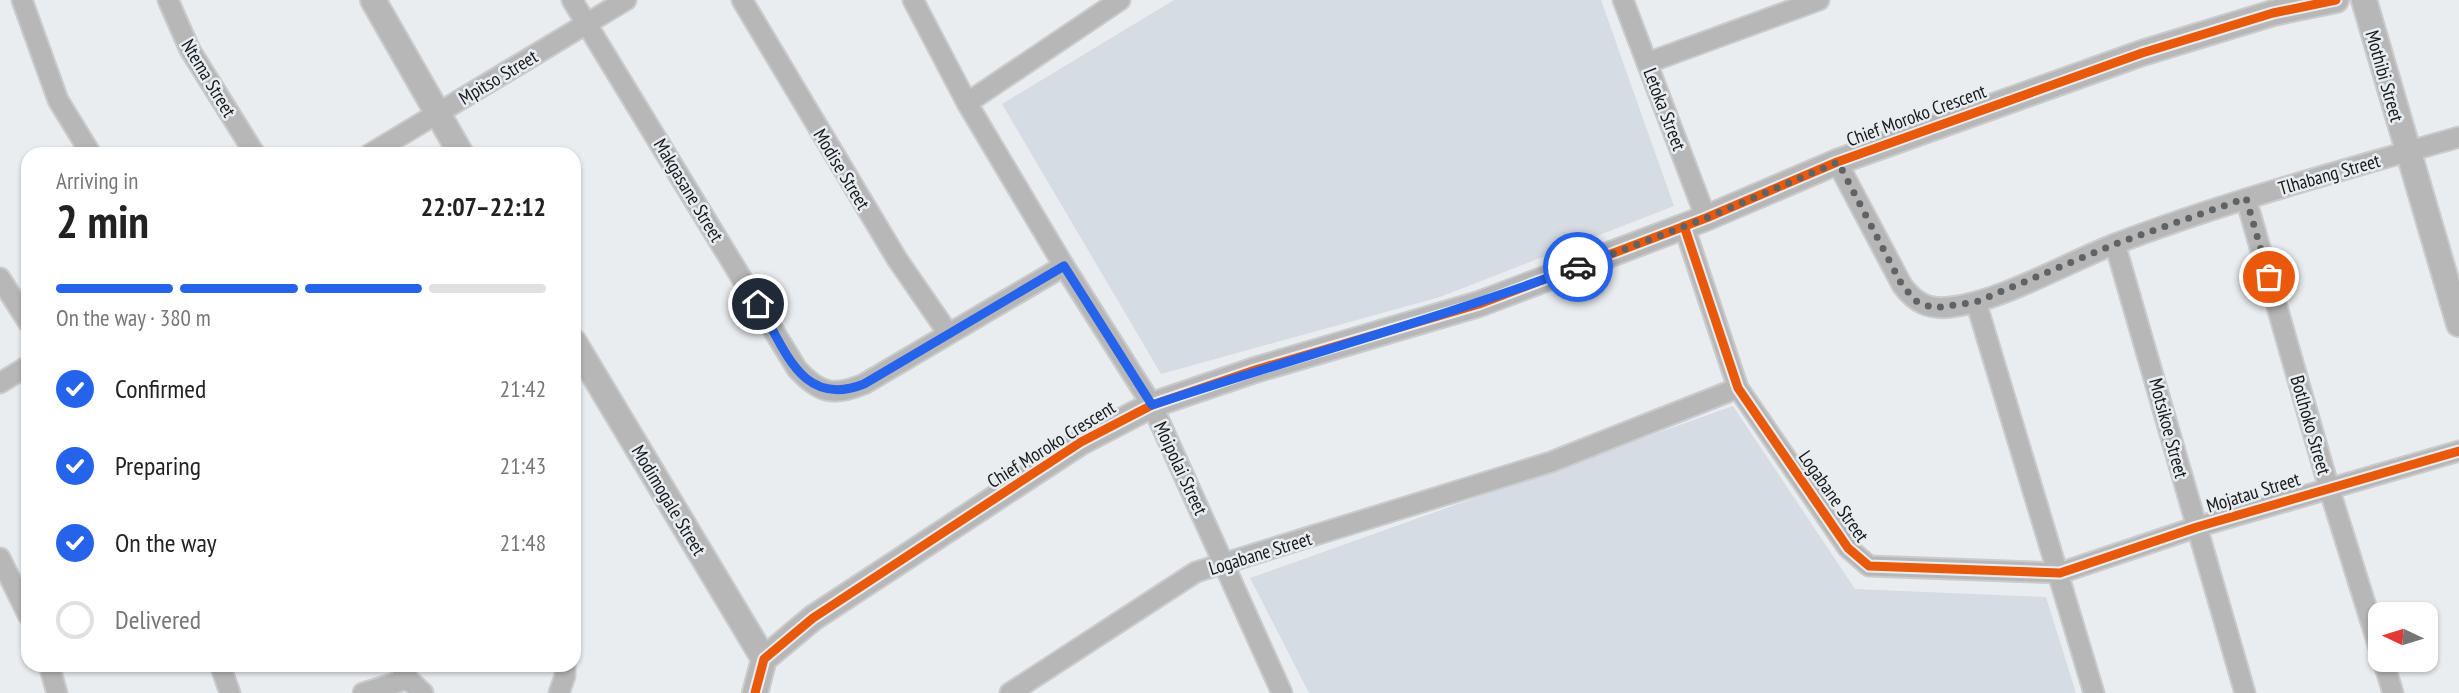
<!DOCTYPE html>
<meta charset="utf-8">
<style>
:root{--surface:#fff;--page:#f2f2f2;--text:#222;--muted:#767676;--line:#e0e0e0;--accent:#2563eb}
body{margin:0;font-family:"PT Sans Narrow",sans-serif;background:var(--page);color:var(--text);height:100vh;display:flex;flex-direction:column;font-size:26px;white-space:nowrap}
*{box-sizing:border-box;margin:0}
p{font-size:23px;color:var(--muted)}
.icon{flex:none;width:38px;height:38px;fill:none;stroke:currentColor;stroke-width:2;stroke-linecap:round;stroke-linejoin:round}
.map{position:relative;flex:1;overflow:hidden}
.panel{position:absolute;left:21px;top:147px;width:560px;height:525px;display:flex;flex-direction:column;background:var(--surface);border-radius:21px;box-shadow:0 2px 5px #0004}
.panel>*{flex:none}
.needle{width:46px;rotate:274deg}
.controls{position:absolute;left:2368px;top:602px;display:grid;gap:14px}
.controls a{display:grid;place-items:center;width:70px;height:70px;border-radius:14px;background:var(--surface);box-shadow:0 2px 5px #0004;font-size:35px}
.pin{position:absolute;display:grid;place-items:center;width:60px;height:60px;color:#fff;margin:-30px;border:4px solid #fff;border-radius:50%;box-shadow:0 2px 7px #0007}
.courier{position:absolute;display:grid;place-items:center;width:70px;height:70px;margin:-35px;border:5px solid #2563eb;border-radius:50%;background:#fff;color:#222;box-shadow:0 2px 9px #0007}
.head em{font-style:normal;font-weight:600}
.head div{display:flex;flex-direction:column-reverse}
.head{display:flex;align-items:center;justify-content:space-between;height:119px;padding:0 35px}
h1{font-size:46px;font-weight:600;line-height:52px}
.bar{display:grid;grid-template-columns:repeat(4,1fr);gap:10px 7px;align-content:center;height:84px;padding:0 35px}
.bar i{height:9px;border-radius:5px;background:var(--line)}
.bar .active{background:var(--accent)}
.bar p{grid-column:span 4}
ol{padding:0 35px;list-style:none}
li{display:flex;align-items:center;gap:21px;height:77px}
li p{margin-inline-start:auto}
li .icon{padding:7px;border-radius:50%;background:var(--accent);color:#fff;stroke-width:4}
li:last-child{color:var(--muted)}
li i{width:38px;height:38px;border:4px solid var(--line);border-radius:50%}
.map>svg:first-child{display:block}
.built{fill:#d6dce3}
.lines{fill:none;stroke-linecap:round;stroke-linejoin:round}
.minor-casing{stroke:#c9cbcd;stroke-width:23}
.tertiary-casing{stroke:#c9cbcd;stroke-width:28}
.minor{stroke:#b8b7b8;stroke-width:19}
.tertiary{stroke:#b8b7b8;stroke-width:24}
.cycleway-casing{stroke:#e8edf2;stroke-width:13}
.cycleway{stroke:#e8590c;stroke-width:9}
.done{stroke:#606365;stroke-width:7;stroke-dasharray:0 12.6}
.route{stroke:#2563eb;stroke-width:9}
.labels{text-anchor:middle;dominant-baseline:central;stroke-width:5;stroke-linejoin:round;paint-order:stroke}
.street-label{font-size:19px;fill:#16181a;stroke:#e8edf2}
</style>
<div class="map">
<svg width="2459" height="693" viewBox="0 0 2459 693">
<rect width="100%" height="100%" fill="#eaedf0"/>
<g class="built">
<polygon points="1174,0 1601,0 1674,206 1440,297 1161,374 1002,104"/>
<polygon points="1733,406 1855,589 2046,597 2076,693 1309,693 1250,578"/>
</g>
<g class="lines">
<defs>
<g id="minor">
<polyline points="22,0 58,100 91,154"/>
<polyline points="168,0 190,50 255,154"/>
<path d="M572,0L797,369C819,393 833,397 864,384L1064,266"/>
<polyline points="742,0 897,259 948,333"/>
<polyline points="913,0 967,103 1064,266 1152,405 1282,693"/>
<polyline points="1623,0 1706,218"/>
<polyline points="1647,63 1819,0"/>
<polyline points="967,103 1120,0"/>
<polyline points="370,154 626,0"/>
<path d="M1837,162L1902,285C1915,303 1929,310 1951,307C2002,301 2066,263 2115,244C2227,201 2344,170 2459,137"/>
<polyline points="2246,199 2329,488 2380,651"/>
<polyline points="1684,226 1738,388 1848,548 1869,566 2060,573 2197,527 2459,451"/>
<polyline points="2115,244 2245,693"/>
<polyline points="0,278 28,322"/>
<polyline points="1976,302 2094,693"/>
<polyline points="0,383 28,366"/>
<polyline points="0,558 28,615"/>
<polyline points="2383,660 2393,693"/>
<polyline points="49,665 57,693"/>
<polyline points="220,665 230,693"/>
<polyline points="400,665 408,679 423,693"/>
<polyline points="363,693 408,679"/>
<polyline points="559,693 565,676 565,665"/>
<polyline points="1010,693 1196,572 1551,462 1738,388"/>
</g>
<g id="tertiary">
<polyline points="373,0 461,154"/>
<polyline points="2364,0 2459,324"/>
<polyline points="574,342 764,659"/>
<polyline points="755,693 764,659 813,618 1081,442 1152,405 1255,370 1479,304 1706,218 1837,162 2142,53 2273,13 2336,0"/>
</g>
</defs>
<use href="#minor" class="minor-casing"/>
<use href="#tertiary" class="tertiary-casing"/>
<use href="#minor" class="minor"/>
<use href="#tertiary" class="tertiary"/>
<defs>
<g id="cycleway">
<polyline points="1684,226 1738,388 1848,548 1869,566 2060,573 2197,527 2459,451"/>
<polyline points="755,693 764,659 813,618 1081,442 1152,405 1255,370 1479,304 1706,218 1837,162 2142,53 2273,13 2336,0"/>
</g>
</defs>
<use href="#cycleway" class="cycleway-casing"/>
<use href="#cycleway" class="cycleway"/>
</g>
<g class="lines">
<polyline class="done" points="1578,267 1706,218 1838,162 1902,285 1916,301 1933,308 1976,302 2115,244 2246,198 2269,277"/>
<path class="route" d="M758,304C785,348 801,409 864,384L1064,266L1152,405C1294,358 1438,319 1578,267"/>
</g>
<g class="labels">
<g class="street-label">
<text transform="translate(2385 76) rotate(74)">Mothibi Street</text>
<text transform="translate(498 77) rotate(-31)">Mpitso Street</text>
<text transform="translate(209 78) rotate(59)">Ntema Street</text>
<text transform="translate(1665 109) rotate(69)">Letoka Street</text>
<text transform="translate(1916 115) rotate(-20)">Chief Moroko Crescent</text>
<text transform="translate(842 169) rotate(59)">Modise Street</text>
<text transform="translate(2329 174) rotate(-16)">Tlhabang Street</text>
<text transform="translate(689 190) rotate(59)">Makgasane Street</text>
<text transform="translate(2311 425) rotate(74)">Botlhoko Street</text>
<text transform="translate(2169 428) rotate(75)">Motsikoe Street</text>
<text transform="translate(1051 444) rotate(-32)">Chief Moroko Crescent</text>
<text transform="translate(1181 468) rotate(65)">Moipolai Street</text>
<text transform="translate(2253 492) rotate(-17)">Mojatau Street</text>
<text transform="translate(1834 496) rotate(55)">Logabane Street</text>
<text transform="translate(669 500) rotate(59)">Modimogale Street</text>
<text transform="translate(1260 553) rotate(-17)">Logabane Street</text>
</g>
</g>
</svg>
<div class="controls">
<a><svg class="needle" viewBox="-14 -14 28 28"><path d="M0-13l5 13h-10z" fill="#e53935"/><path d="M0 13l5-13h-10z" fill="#767676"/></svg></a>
</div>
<div class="pin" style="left:2269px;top:277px;background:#ea580c"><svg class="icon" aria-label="bag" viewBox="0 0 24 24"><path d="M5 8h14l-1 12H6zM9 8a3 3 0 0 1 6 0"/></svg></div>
<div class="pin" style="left:758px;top:304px;background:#1f2937"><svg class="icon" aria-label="home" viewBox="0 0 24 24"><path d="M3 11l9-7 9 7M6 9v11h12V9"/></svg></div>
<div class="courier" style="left:1578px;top:267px"><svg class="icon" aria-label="car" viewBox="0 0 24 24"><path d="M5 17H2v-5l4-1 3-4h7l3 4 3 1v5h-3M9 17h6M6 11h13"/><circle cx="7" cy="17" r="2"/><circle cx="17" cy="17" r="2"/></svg></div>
<section class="panel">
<div class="head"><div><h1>2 min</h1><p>Arriving in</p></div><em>22:07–22:12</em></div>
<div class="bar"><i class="active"></i><i class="active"></i><i class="active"></i><i></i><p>On the way · 380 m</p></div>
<ol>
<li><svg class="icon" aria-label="check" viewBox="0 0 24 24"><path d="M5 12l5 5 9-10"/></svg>Confirmed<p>21:42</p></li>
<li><svg class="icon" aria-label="check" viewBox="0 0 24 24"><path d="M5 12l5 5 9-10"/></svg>Preparing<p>21:43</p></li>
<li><svg class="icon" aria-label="check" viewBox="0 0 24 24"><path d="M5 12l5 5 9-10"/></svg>On the way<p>21:48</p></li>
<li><i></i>Delivered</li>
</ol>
</section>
</div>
